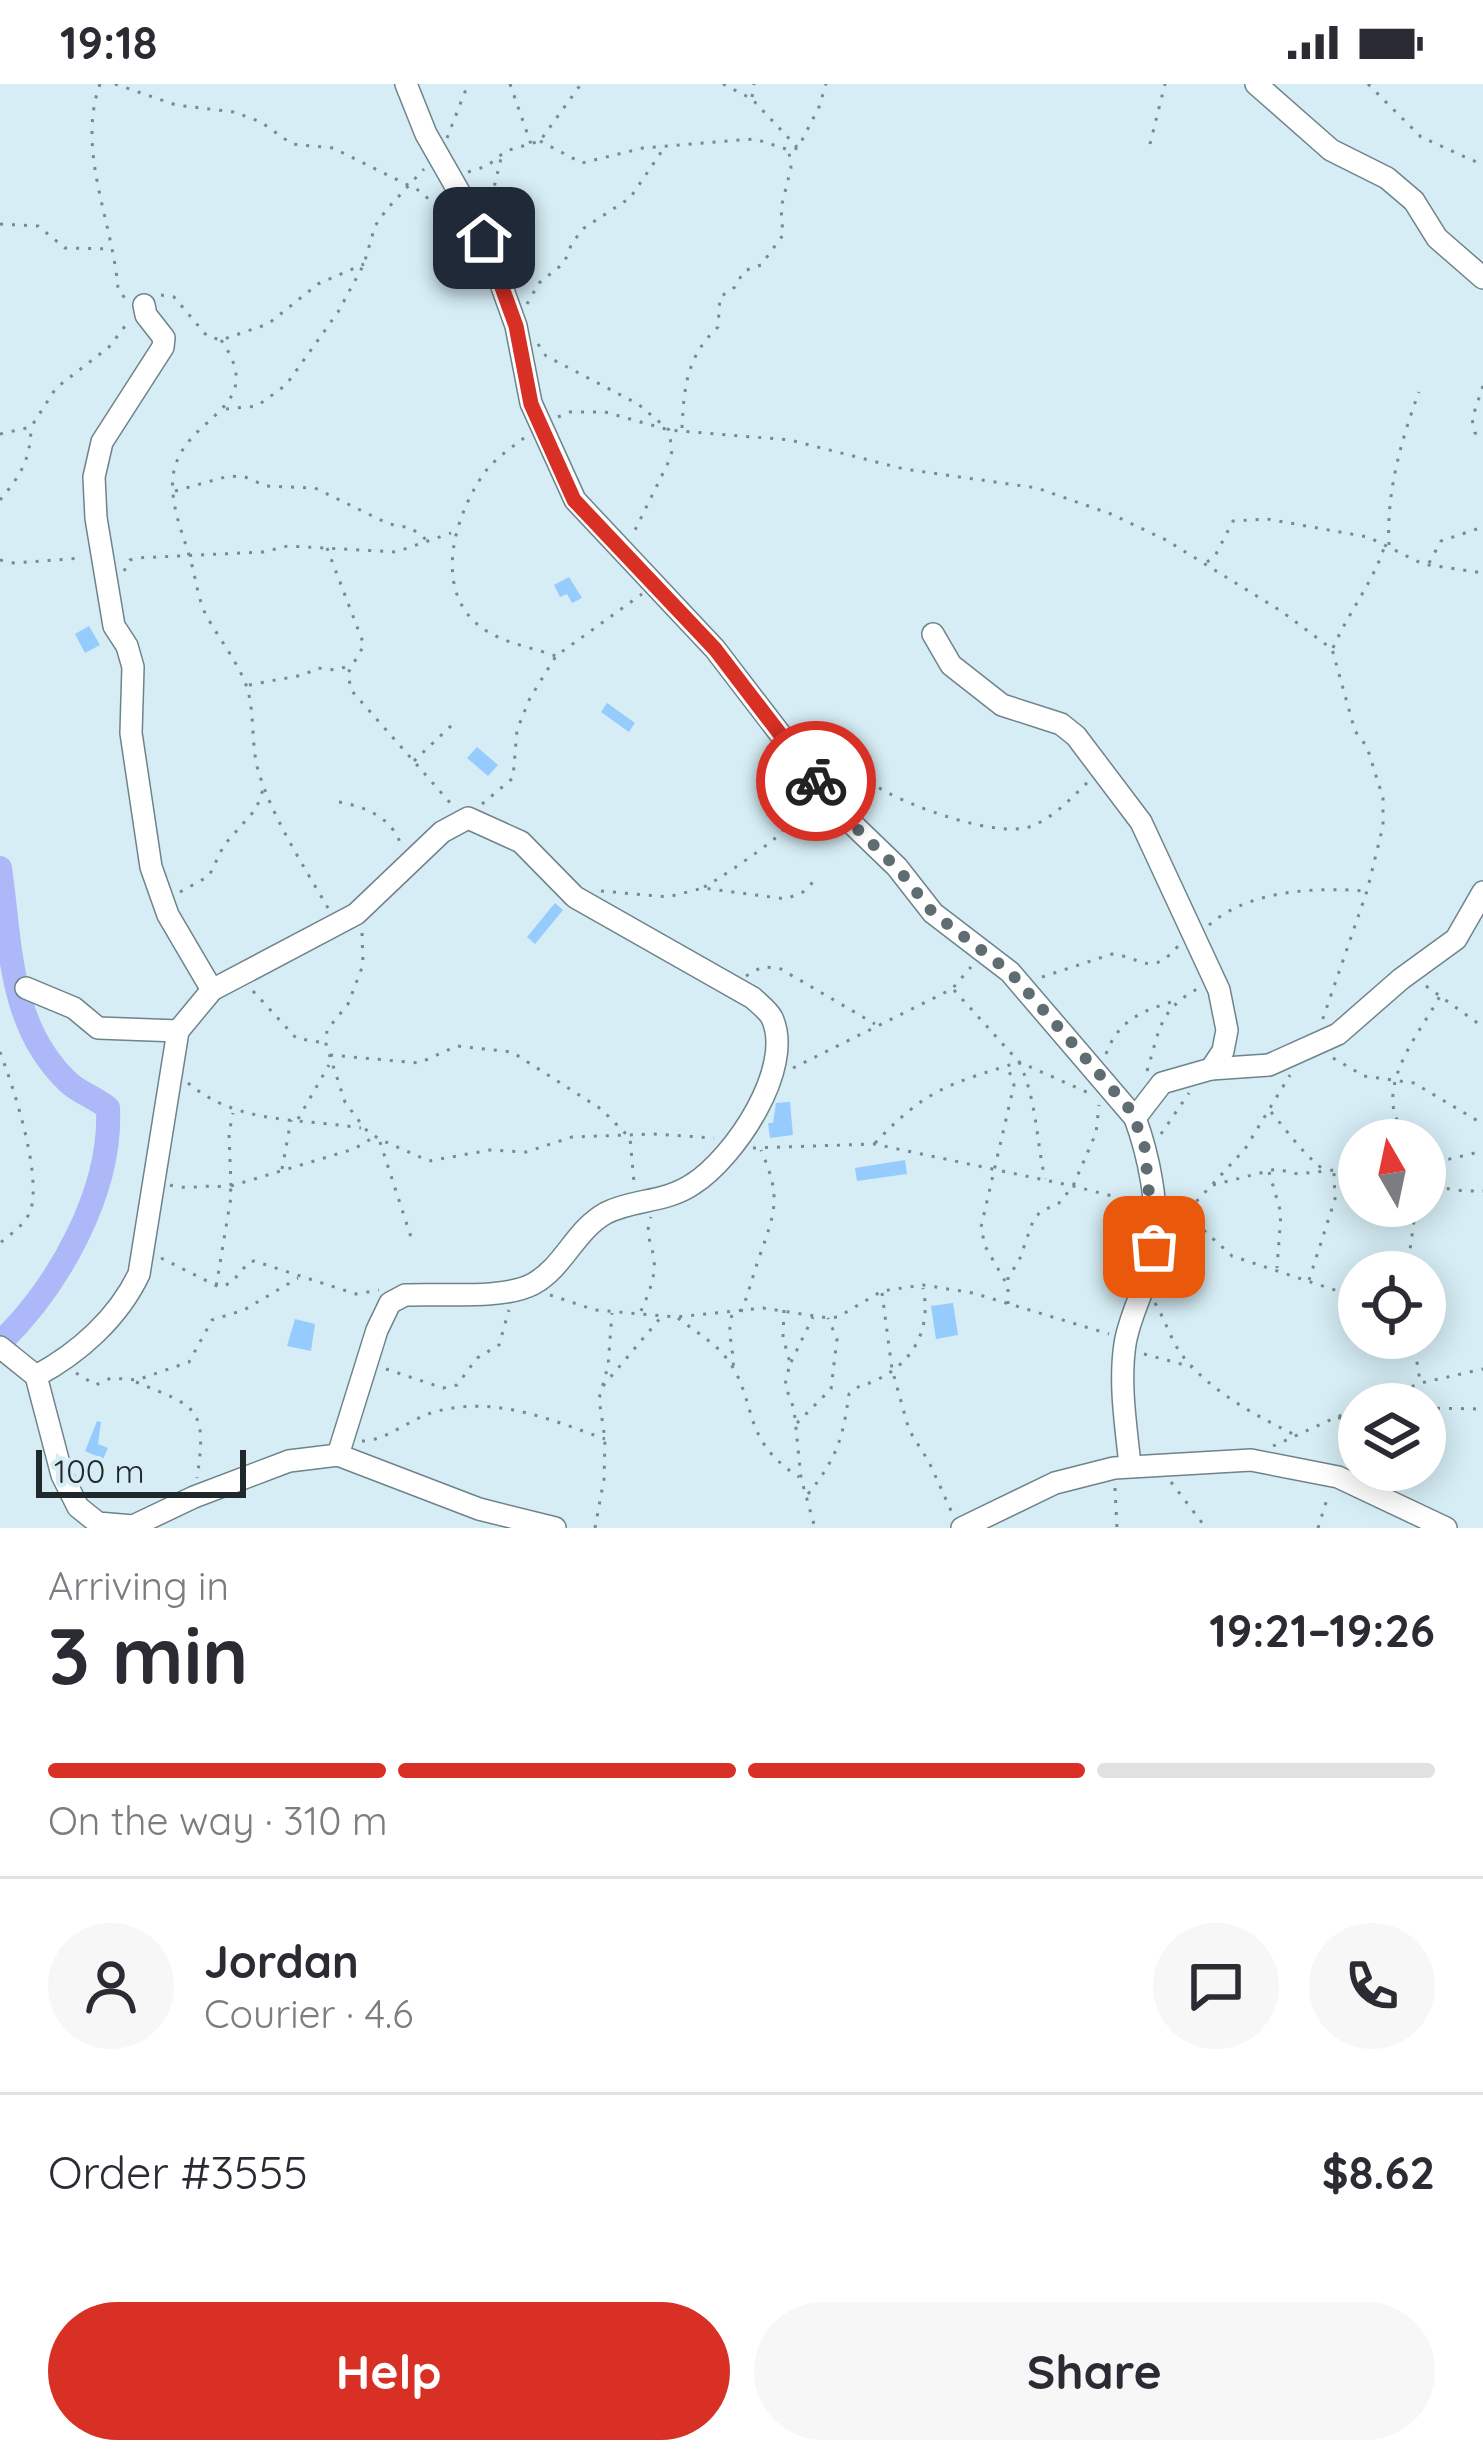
<!DOCTYPE html>
<meta charset="utf-8">
<style>
:root{--surface:#fff;--page:#f7f7f7;--text:#2b2b33;--muted:#7c7c81;--line:#e1e1e2;--accent:#d93025}
body{margin:0;font-family:Quicksand,sans-serif;background:var(--page);color:var(--text);height:100vh;display:flex;flex-direction:column;font-size:45px;white-space:nowrap}
*{box-sizing:border-box;margin:0}
p{font-size:39px;color:var(--muted)}
.icon{flex:none;width:66px;height:66px;fill:none;stroke:currentColor;stroke-width:2;stroke-linecap:round;stroke-linejoin:round}
.map{position:relative;height:1444px;overflow:hidden}
.details{display:flex;flex-direction:column;background:var(--surface);flex:1}
.details>*{flex:none}
.needle{width:78px;rotate:351deg}
.tools{position:absolute;left:1338px;top:1035px;display:grid;gap:24px}
.tools a{display:grid;place-items:center;width:108px;height:108px;border-radius:50%;background:var(--surface);box-shadow:0 6px 30px #0003;font-size:60px}
.scale{position:absolute;left:36px;bottom:30px;width:210px;box-sizing:border-box;padding-left:12px;border:6px solid #1f282b;border-top:0;font-size:33px;line-height:42px;white-space:nowrap;color:#1f282b;-webkit-text-stroke:9px #d6edf5;paint-order:stroke}
.pin{position:absolute;display:grid;place-items:center;width:102px;height:102px;color:#fff;margin:-51px;border-radius:24px;box-shadow:0 6px 18px #0006}
.courier{position:absolute;display:grid;place-items:center;width:120px;height:120px;margin:-60px;border:9px solid #d93025;border-radius:50%;background:#fff;color:#222;box-shadow:0 3px 15px #0007}
.overview em{font-style:normal;font-weight:800}
.overview div{display:flex;flex-direction:column-reverse}
.overview{display:flex;align-items:center;justify-content:space-between;height:204px;padding:0 48px}
h1{font-size:78px;font-weight:800;line-height:90px}
.bar{display:grid;grid-template-columns:repeat(4,1fr);gap:18px 12px;align-content:center;height:144px;padding:0 48px}
.bar i{height:15px;border-radius:9px;background:var(--line)}
.bar .on{background:var(--accent)}
.bar p{grid-column:span 4}
.line{display:flex;align-items:center;gap:30px;padding:0 48px;border-top:3px solid var(--line)}
.line div{flex:1}
.round{display:grid;place-items:center;flex:none;width:126px;height:126px;border-radius:63px;background:var(--page)}
.button{display:flex;gap:24px;margin-top:auto;padding:24px 48px}
.button a{flex:1;height:138px;border-radius:72px;background:var(--accent);color:#fff;font-size:48px;font-weight:800;line-height:138px;text-align:center}
.button a+a{background:var(--page);color:var(--text)}
.status{display:flex;justify-content:space-between;align-items:center;height:84px;padding:0 60px;background:var(--surface);direction:ltr}
.status svg{height:33px;fill:currentColor}
.map>svg:first-child{display:block}
.lines{fill:none;stroke-linecap:round;stroke-linejoin:round}
.river{stroke:#acb8f7;stroke-width:24}
.building{fill:#95cbfd}
.minor-casing{stroke:#6e838a;stroke-width:24}
.path{stroke:#79898f;stroke-width:3;stroke-dasharray:3 9;stroke-linecap:butt}
.minor{stroke:#fff;stroke-width:21}
.done{stroke:#5f6d72;stroke-width:12;stroke-dasharray:0 21.6}
.route{stroke:#d93025;stroke-width:15}
</style>
<div class="status"><b>19:18</b><svg viewBox="0 0 49 12"><path d="M0 12V9h3v3zM5 12V6h3v6zM10 12V3h3v9zM15 12V0h3v12zM26 1h20v11H26zM47 4h2v5h-2z"/></svg></div>
<div class="map">
<svg width="1483" height="1444" viewBox="0 0 1483 1444">
<rect width="100%" height="100%" fill="#d6edf5"/>
<g class="lines">
<path class="river" d="M0,784C11,860 8,941 68,998C78,1008 96,1014 108,1024C112,1107 59,1202 0,1259"/>
</g>
<g class="building">
<polygon points="569,493 582,514 572,519 567,510 560,513 554,501"/>
<polygon points="89,542 100,561 85,569 75,550"/>
<polygon points="607,619 635,639 629,648 601,628"/>
<polygon points="477,663 498,681 488,692 467,674"/>
<polygon points="555,819 563,826 535,860 527,853"/>
<polygon points="790,1018 793,1051 770,1054 768,1039 773,1039 776,1019"/>
<polygon points="905,1076 907,1090 857,1097 855,1084"/>
<polygon points="953,1219 958,1251 936,1255 931,1222"/>
<polygon points="295,1235 315,1240 311,1267 287,1262"/>
<polygon points="97,1337 101,1338 98,1360 108,1364 103,1375 85,1367"/>
</g>
<g class="lines">
<defs>
<g id="minor">
<path d="M406,0L426,50L483,150L516,242L531,319L575,416L715,565L840,728L897,783L933,829L1010,888L1135,1034C1149,1072 1159,1122 1154,1162C1151,1196 1130,1227 1125,1260C1119,1300 1126,1342 1130,1381"/>
<polyline points="1256,0 1331,66 1387,94 1414,117 1437,154 1483,194"/>
<polyline points="144,221 146,231 164,254 163,263 102,358 94,393 96,434 114,542 127,562 133,583 131,649 151,783 168,831 212,906"/>
<polyline points="933,550 951,581 1002,621 1061,640 1076,652 1141,738 1219,906 1227,946 1223,967 1211,985"/>
<polyline points="26,904 74,924 98,944 178,947"/>
<polyline points="1135,1034 1162,999 1211,985 1269,981 1338,950 1401,895 1456,855 1483,808"/>
<polyline points="0,1263 36,1292 62,1391 78,1423 98,1439 133,1442 194,1413 289,1377 338,1371 479,1425 555,1444"/>
<path d="M36,1292C79,1269 118,1234 139,1190L178,947L212,906L356,830L442,748L468,734L521,758L575,813L753,914C759,920 768,926 772,934C795,984 734,1074 693,1100C665,1119 633,1115 606,1129C575,1146 564,1183 533,1200C503,1216 440,1209 405,1211L390,1219L377,1246L338,1371"/>
<polyline points="962,1444 1055,1399 1114,1384 1251,1376 1338,1393 1446,1444"/>
</g>
</defs>
<use href="#minor" class="minor-casing"/>
<g class="path">
<path d="M100,0C76,67 113,138 118,205L127,217"/>
<polyline points="115,0 176,21 234,28 261,38 292,60 333,64 420,107 454,139"/>
<polyline points="510,0 531,60"/>
<polyline points="723,0 752,15 797,63"/>
<polyline points="1368,0 1421,53 1483,81"/>
<polyline points="752,13 754,0"/>
<polyline points="447,54 468,0"/>
<polyline points="540,57 582,79 643,64 739,56 755,55 789,66 798,64 819,23 826,0"/>
<polyline points="1150,60 1165,0"/>
<polyline points="468,88 487,82 506,67 540,57 581,0"/>
<polyline points="489,125 502,70"/>
<polyline points="0,140 38,142 65,164 109,165"/>
<polyline points="161,211 174,213 207,252 221,256 268,240 318,200 364,180"/>
<polyline points="527,220 539,199 564,179 572,159 584,144 630,114 664,64"/>
<path d="M221,256C276,334 164,330 173,410C175,432 183,451 189,471C196,492 197,514 207,533C219,554 234,573 244,596C256,622 250,657 258,686C272,733 303,781 328,824"/>
<polyline points="538,260 546,272 638,320 669,346 672,367 669,377 633,450"/>
<polyline points="1483,302 1472,335 1475,349 1483,354"/>
<polyline points="226,325 257,322 286,301 338,228 364,180 375,142 387,125 424,85"/>
<polyline points="558,333 570,328 605,328 669,346 790,356 904,385 1037,404 1111,430 1166,456 1281,527 1332,565 1355,647 1367,663 1383,714 1383,742 1367,807 1321,940"/>
<path d="M682,344C684,302 687,272 718,243L720,213L735,203L744,187L761,181L783,151L781,124L791,84L789,68"/>
<polyline points="0,350 31,343 56,304 109,263 129,237"/>
<path d="M524,354C512,363 498,373 488,384C455,427 429,509 485,546C504,559 534,564 556,572"/>
<polyline points="175,407 229,392 245,393 266,402 315,404 389,440 411,444 428,457"/>
<path d="M0,416C20,392 30,377 31,345"/>
<path d="M1389,461C1386,410 1401,356 1419,308"/>
<polyline points="327,464 364,561 348,589 351,606 453,722"/>
<polyline points="0,476 14,479 82,474"/>
<polyline points="1207,478 1215,472 1233,437 1267,435 1368,453 1423,480 1483,489"/>
<polyline points="1429,479 1441,457 1483,443"/>
<polyline points="124,487 130,476 136,474 263,468 288,462 396,468 451,449"/>
<path d="M1333,564C1349,527 1373,499 1385,461"/>
<polyline points="249,601 303,591 318,584 335,586 349,582"/>
<path d="M817,668C842,675 858,692 881,705C912,723 998,755 1032,742C1056,732 1072,713 1090,696"/>
<polyline points="414,677 453,640"/>
<path d="M339,718C367,723 395,735 402,765"/>
<polyline points="482,720 513,694 517,646 530,614 556,572 642,510"/>
<path d="M704,803C715,798 780,754 783,746C785,740 782,733 783,727L807,715"/>
<polyline points="601,807 668,813 703,804 786,815 803,808 817,794"/>
<polyline points="180,808 209,792 224,761 256,725 264,703"/>
<path d="M1209,841C1249,806 1315,803 1365,807"/>
<polyline points="362,849 363,881 348,920 327,946 326,960 345,1018 365,1045 379,1055 429,1077 490,1066 526,1068 572,1053 654,1050 714,1054"/>
<polyline points="746,892 762,883 779,884 875,940"/>
<path d="M1042,893L1112,870C1143,873 1150,895 1179,861"/>
<polyline points="1426,902 1483,943"/>
<polyline points="954,906 1019,978 1091,1010"/>
<polyline points="253,907 296,954 324,959"/>
<path d="M0,968C14,1005 41,1087 31,1125C27,1139 11,1150 0,1159"/>
<path d="M1106,970C1119,935 1141,928 1174,917"/>
<polyline points="330,971 419,979 457,962 512,968 601,1025 630,1054 634,1098"/>
<polyline points="1333,974 1364,992 1414,999 1483,1040"/>
<polyline points="793,984 952,905 971,883"/>
<path d="M1147,987C1160,946 1158,926 1199,904"/>
<path d="M188,999C238,1041 300,1034 361,1044"/>
<path d="M1271,1028C1289,1049 1302,1069 1324,1086"/>
<polyline points="298,1035 329,981"/>
<polyline points="1161,1050 1189,1009"/>
<polyline points="1387,1056 1399,1045"/>
<path d="M1411,1056C1406,1048 1398,1040 1395,1031C1383,990 1423,944 1440,912"/>
<polyline points="380,1058 411,1153"/>
<path d="M875,1059C927,1004 950,1000 1019,978C1037,1016 1036,1055 1045,1095"/>
<polyline points="753,1064 874,1060 1073,1102 1116,1113 1136,1124"/>
<polyline points="1425,1081 1483,1067"/>
<polyline points="282,1085 291,1036"/>
<polyline points="1269,1088 1281,1129 1277,1184"/>
<path d="M1425,1095C1440,1107 1464,1107 1483,1107"/>
<path d="M170,1101C191,1108 216,1096 232,1107L216,1203"/>
<polyline points="1213,1101 1276,1085 1298,1090 1343,1085 1359,1091"/>
<polyline points="231,1102 354,1065 374,1053"/>
<polyline points="231,1102 229,1049 233,1029"/>
<polyline points="1186,1130 1232,1172 1359,1214"/>
<polyline points="1172,1144 1245,1065 1290,991"/>
<polyline points="161,1174 219,1203 231,1199 249,1178 254,1177 356,1210 379,1206"/>
<polyline points="1407,1188 1416,1122"/>
<polyline points="1309,1196 1335,1115 1334,1089"/>
<polyline points="1005,1197 985,1162 981,1143 1014,1001 1008,984"/>
<polyline points="882,1209 892,1285 909,1346 929,1378 953,1431"/>
<polyline points="550,1211 595,1226 676,1233 763,1224 828,1234 838,1233 882,1207 923,1201 973,1209 1109,1250"/>
<path d="M1155,1219C1165,1235 1171,1257 1182,1271C1210,1307 1253,1330 1293,1350"/>
<polyline points="1008,1220 1008,1193 1019,1177 1033,1137 1040,1128 1059,1119 1073,1102 1096,1049 1099,1021"/>
<polyline points="784,1226 783,1253 790,1279 785,1301 794,1325 801,1394 815,1444"/>
<path d="M641,1227C648,1211 656,1193 654,1175C652,1159 644,1150 651,1133"/>
<path d="M741,1228C749,1209 753,1190 760,1171C776,1126 781,1112 761,1066"/>
<path d="M732,1231C726,1250 735,1267 733,1286"/>
<path d="M678,1234C693,1246 712,1257 724,1271C760,1315 737,1353 799,1393"/>
<polyline points="1413,1254 1420,1297"/>
<polyline points="1144,1270 1192,1283"/>
<polyline points="791,1278 813,1233"/>
<polyline points="386,1285 443,1304 457,1301 477,1274 499,1261 509,1226"/>
<polyline points="76,1289 96,1301 111,1294 137,1296 189,1278 212,1236 244,1226 298,1194"/>
<path d="M136,1298C196,1323 208,1322 197,1394"/>
<polyline points="603,1302 662,1232"/>
<polyline points="1367,1320 1421,1299 1483,1285"/>
<polyline points="1425,1324 1483,1325"/>
<polyline points="1338,1334 1359,1332"/>
<polyline points="797,1339 831,1305 837,1255 828,1234"/>
<path d="M362,1357C385,1357 409,1336 431,1329C492,1310 549,1335 605,1355"/>
<polyline points="1273,1362 1359,1323"/>
<polyline points="1171,1398 1206,1444"/>
<polyline points="1115,1404 1117,1444"/>
<path d="M808,1410C837,1374 843,1354 849,1310C857,1301 864,1302 874,1297C913,1280 932,1245 923,1204"/>
<polyline points="595,1444 604,1395 605,1355 599,1315 608,1282 612,1229"/>
<polyline points="1318,1444 1328,1412"/>
</g>
<use href="#minor" class="minor"/>
</g>
<g class="lines">
<polyline class="done" points="816,697 840,728 900,787 933,829 1010,888 1128,1023 1144,1057 1154,1163"/>
<polyline class="route" points="484,154 516,242 531,320 574,416 715,565 816,697"/>
</g>
</svg>
<div class="tools">
<a><svg class="needle" viewBox="-14 -14 28 28"><path d="M0-13l5 13h-10z" fill="#e53935"/><path d="M0 13l5-13h-10z" fill="#7c7c81"/></svg></a>
<a><svg class="icon" aria-label="locate" viewBox="0 0 24 24"><circle cx="12" cy="12" r="6"/><path d="M12 2v4M12 18v4M2 12h4M18 12h4"/></svg></a>
<a><svg class="icon" aria-label="layers" viewBox="0 0 24 24"><path d="M12 4l9 5-9 5-9-5zM3 14l9 5 9-5"/></svg></a>
</div>
<div class="scale">100 m</div>
<div class="pin" style="left:1154px;top:1163px;background:#ea580c"><svg class="icon" aria-label="bag" viewBox="0 0 24 24"><path d="M5 8h14l-1 12H6zM9 8a3 3 0 0 1 6 0"/></svg></div>
<div class="pin" style="left:484px;top:154px;background:#1f2937"><svg class="icon" aria-label="home" viewBox="0 0 24 24"><path d="M3 11l9-7 9 7M6 9v11h12V9"/></svg></div>
<div class="courier" style="left:816px;top:697px"><svg class="icon" aria-label="bike" viewBox="0 0 24 24"><circle cx="6" cy="16" r="4"/><circle cx="18" cy="16" r="4"/><path d="M6 16l4-8h5l3 8M10 8l3 8H6M13 5h3"/></svg></div>
</div>
<section class="details">
<div class="overview"><div><h1>3 min</h1><p>Arriving in</p></div><em>19:21–19:26</em></div>
<div class="bar"><i class="on"></i><i class="on"></i><i class="on"></i><i></i><p>On the way · 310 m</p></div>
<div class="line" style="height:216px"><a class="round"><svg class="icon" aria-label="person" viewBox="0 0 24 24"><circle cx="12" cy="8" r="4"/><path d="M4 21q1-7 8-7t8 7"/></svg></a><div><b>Jordan</b><p>Courier · 4.6</p></div><a class="round"><svg class="icon" aria-label="chat" viewBox="0 0 24 24"><path d="M4 5h16v11H9l-5 4z"/></svg></a><a class="round"><svg class="icon" aria-label="phone" viewBox="0 0 24 24"><path d="M5 4h4l2 5-3 2q2 4 5 5l2-3 5 2v4C11 20 4 13 5 4z"/></svg></a></div>
<div class="line" style="height:156px"><div>Order #3555</div><b>$8.62</b></div>
<div class="button"><a>Help</a><a>Share</a></div>
</section>
